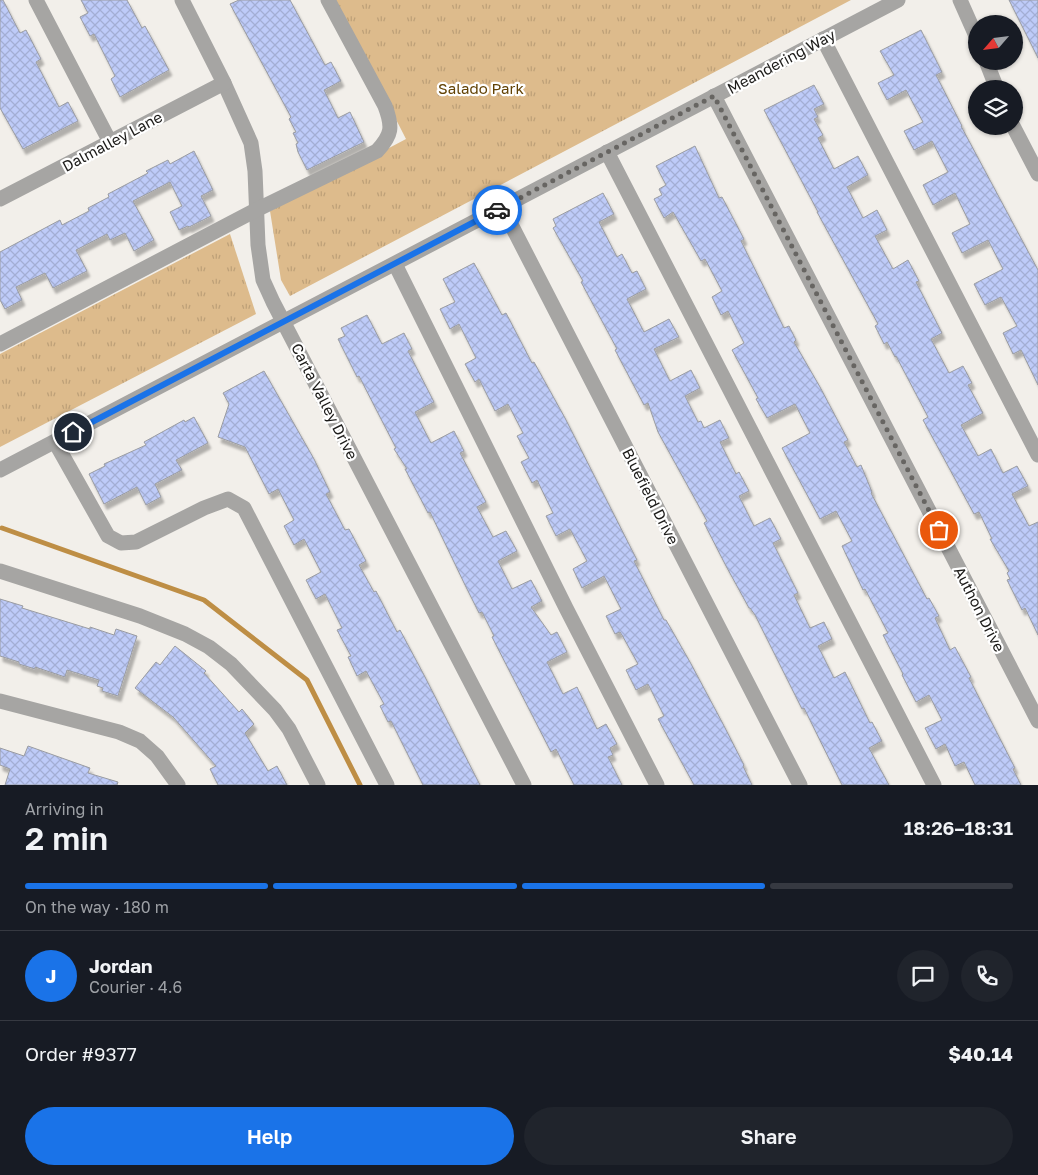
<!DOCTYPE html>
<meta charset="utf-8">
<style>
:root{--surface:#171b24;--page:#20242c;--text:#f1f3f6;--muted:#9ea1a6;--line:#363941;--accent:#1a73e8}
body{margin:0;font-family:"Golos Text",sans-serif;background:var(--page);color:var(--text);height:100vh;display:flex;flex-direction:column;font-size:19px;white-space:nowrap}
*{box-sizing:border-box;margin:0}
p{font-size:16px;color:var(--muted)}
.icon{flex:none;width:28px;height:28px;fill:none;stroke:currentColor;stroke-width:2;stroke-linecap:round;stroke-linejoin:round}
.map{position:relative;height:785px;overflow:hidden}
.details{display:flex;flex-direction:column;background:var(--surface);flex:1}
.details>*{flex:none}
.needle{width:32px;rotate:242deg}
.buttons{position:absolute;left:968px;top:15px;display:grid;gap:10px}
.buttons a{display:grid;place-items:center;width:55px;height:55px;border-radius:50%;background:var(--surface);box-shadow:0 1px 4px #0004;font-size:25px}
.pin{position:absolute;display:grid;place-items:center;width:42px;height:42px;color:#fff;margin:-21px;border:2px solid #fff;border-radius:50%;box-shadow:0 1px 5px #0007}
.courier{position:absolute;display:grid;place-items:center;width:50px;height:50px;margin:-25px;border:4px solid #1a73e8;border-radius:50%;background:#fff;color:#222;box-shadow:0 1px 6px #0007}
.summary em{font-style:normal;font-weight:600}
.summary div{display:flex;flex-direction:column-reverse}
.summary{display:flex;align-items:center;justify-content:space-between;height:85px;padding:0 25px}
h1{font-size:32px;font-weight:600;line-height:38px}
.bar{display:grid;grid-template-columns:repeat(4,1fr);gap:8px 5px;align-content:center;height:60px;padding:0 25px}
.bar i{height:6px;border-radius:4px;background:var(--line)}
.bar .on{background:var(--accent)}
.bar p{grid-column:span 4}
.line{display:flex;align-items:center;gap:12px;padding:0 25px;border-top:1px solid var(--line)}
.line div{flex:1}
.round{display:grid;place-items:center;flex:none;width:52px;height:52px;border-radius:26px;background:var(--page)}
.action{display:flex;gap:10px;margin-top:auto;padding:10px 25px}
.action a{flex:1;height:58px;border-radius:30px;background:var(--accent);color:#fff;font-size:20px;font-weight:600;line-height:58px;text-align:center}
.action a+a{background:var(--page);color:var(--text)}
.map>svg:first-child{display:block}
.grass{fill:url(#grass-tufts)}
.lines{fill:none;stroke-linecap:round;stroke-linejoin:round}
.stream{stroke:#be8e45;stroke-width:5}
.building{fill:url(#building-cross-hatch);stroke:#9a9ca1;filter:url(#shadow)}
.minor{stroke:#a6a5a3;stroke-width:15}
.done{stroke:#676562;stroke-width:5;stroke-dasharray:0 9}
.route{stroke:#1a73e8;stroke-width:6}
.labels{text-anchor:middle;dominant-baseline:central;stroke-width:4.5;stroke-linejoin:round;paint-order:stroke}
.street-label{font-size:15px;fill:#1c1b19;stroke:#fff}
.park-label{font-size:15px;fill:#624204;stroke:#fff}
</style>
<div class="map">
<svg width="1038" height="785" viewBox="0 0 1038 785">
<defs>
<pattern id="grass-tufts" width="24" height="20" patternUnits="userSpaceOnUse" patternTransform="scale(1.25)"><rect width="24" height="20" fill="#ddbb8c"/><path d="M3 7l-1-3M5 7V3M7 7l1-3M15 17l-1-3M17 17v-4M19 17l1-3" fill="none" stroke="#bda078"/></pattern>
<pattern id="building-cross-hatch" width="8" height="8" patternUnits="userSpaceOnUse" patternTransform="scale(1.25)"><rect width="8" height="8" fill="#becbf8"/><path d="M0 0l8 8M0 8l8-8" fill="none" stroke="#a3aed4"/></pattern>
<filter id="shadow"><feDropShadow dx="3" dy="5.5" stdDeviation="1" flood-color="#0004"/></filter>
</defs>
<rect width="100%" height="100%" fill="#f2efea"/>
<g class="grass">
<polygon points="335,0 851,0 290,296 281,280 270,211 406,139"/>
<polygon points="230,234 256,314 0,447 0,354"/>
</g>
<g class="lines">
<polyline class="stream" points="2,528 204,600 307,680 360,785"/>
</g>
<g class="building">
<polygon points="0,0 3,0 20,33 26,30 41,59 36,62 59,107 68,102 78,121 23,149 0,108"/>
<polygon points="81,0 127,0 142,28 145,26 169,70 120,97 111,79 115,76 94,34 90,36 80,17 88,13"/>
<polygon points="239,0 290,0 325,65 331,62 341,81 324,90 338,118 350,112 364,142 307,170 298,152 296,144 298,143 293,133 296,132 289,119 291,117 230,4"/>
<polygon points="1009,0 1038,0 1038,58"/>
<polygon points="921,30 942,72 936,75 962,126 961,126 1038,270 1038,385 1021,350 1013,354 1003,333 1017,326 1001,297 985,305 974,284 1003,269 988,240 962,253 952,233 970,224 955,193 933,205 923,185 948,172 932,141 914,150 904,131 923,122 906,90 887,100 878,83 894,75 880,51"/>
<polygon points="814,85 824,104 814,109 818,117 814,119 823,135 818,138 834,169 858,156 868,175 847,187 863,218 877,210 887,230 875,236 893,269 908,260 919,281 916,282 942,333 931,339 949,373 963,366 972,383 968,385 983,413 961,425 978,456 991,449 1003,473 1017,466 1028,486 1012,494 1029,526 1038,522 1038,635 1025,608 1022,610 1007,580 1010,579 1007,573 1009,571 990,539 992,539 979,512 974,514 923,420 928,417 896,356 895,357 887,342 884,344 875,326 878,324 817,212 818,212 764,110"/>
<polygon points="695,146 719,198 722,197 744,239 741,241 784,328 789,326 796,340 794,342 820,387 848,440 844,442 857,467 861,465 872,492 871,493 927,599 929,598 939,616 935,618 950,650 955,647 971,677 969,678 1015,768 1013,769 1021,785 975,785 964,762 955,766 945,744 936,749 925,728 942,720 929,695 916,702 902,675 903,674 883,635 888,633 865,589 863,590 842,546 852,541 836,511 820,519 782,448 810,433 795,404 767,418 756,399 758,398 732,350 744,343 728,311 721,315 712,297 722,291 705,259 701,261 673,212 664,218 654,199 662,195 659,189 666,185 656,166"/>
<polygon points="194,151 213,190 201,196 211,216 189,227 188,226 179,230 170,212 182,206 170,182 133,201 154,240 134,251 125,233 110,240 107,234 76,250 87,271 53,288 45,273 16,287 22,300 5,309 0,300 0,252 60,220 62,225 89,211 88,208 109,197 108,194 148,173 146,171 168,160 170,164"/>
<polygon points="603,193 614,214 599,222 617,257 622,254 632,273 637,271 646,289 627,299 644,332 669,319 679,337 654,349 670,381 691,370 700,388 685,396 698,422 701,421 704,428 720,420 729,438 720,442 736,474 739,472 749,491 739,496 754,526 770,518 781,539 773,543 798,593 794,595 810,628 824,622 832,639 818,646 834,678 845,672 870,723 872,722 882,741 869,748 889,785 842,785 804,708 802,709 755,615 750,608 749,608 726,566 704,523 707,521 658,432 648,403 644,405 615,350 617,349 581,282 583,281 553,228 556,226 553,219"/>
<polygon points="474,263 502,315 506,313 532,363 534,362 565,418 637,560 634,561 664,620 666,620 690,662 722,722 744,765 743,766 752,785 694,785 658,719 664,716 648,684 636,690 626,670 638,664 622,635 620,632 615,634 606,616 621,609 604,576 582,588 573,569 587,561 570,529 556,536 546,516 553,513 537,480 532,483 521,462 529,458 517,436 523,433 508,404 495,411 479,379 475,382 465,364 476,358 459,324 450,329 440,309 455,302 443,279"/>
<polygon points="367,315 382,344 404,333 412,349 408,351 434,402 415,412 431,443 454,431 464,451 460,453 486,502 477,507 493,537 506,531 517,551 498,561 512,589 531,580 542,601 531,607 551,635 557,632 567,652 547,662 563,694 577,687 597,729 606,724 617,744 610,748 613,755 608,757 622,785 574,785 556,749 551,752 492,637 494,636 482,612 479,613 465,585 430,512 428,513 405,469 407,469 394,449 396,448 381,419 359,376 357,377 338,339 345,336 341,328"/>
<polygon points="264,371 314,459 330,492 326,494 345,530 349,529 366,561 359,565 374,592 376,591 397,632 400,630 424,675 480,785 423,785 391,721 388,722 380,706 384,704 366,671 357,676 348,657 351,656 337,630 342,628 325,594 316,599 306,580 321,572 304,539 294,545 284,526 294,520 278,489 269,494 245,447 218,437 229,404 223,393"/>
<polygon points="194,417 208,443 176,460 182,470 155,484 161,497 146,505 137,487 104,504 89,474 105,466 104,464 146,445 144,442 184,420 185,422"/>
<polygon points="0,599 23,606 22,608 90,629 90,627 114,635 116,629 137,636 118,696 102,691 103,688 97,686 99,680 67,670 65,677 35,667 35,669 19,664 19,662 0,656"/>
<polygon points="175,646 206,671 204,673 239,712 242,709 254,724 245,733 268,771 277,766 287,785 218,785 210,769 216,766 173,717 135,688 156,662 160,665"/>
<polygon points="28,746 90,768 88,773 118,782 117,785 5,785 10,769 0,765 0,748 24,756"/>
</g>
<g class="lines">
<g class="minor">
<polyline points="36,0 110,142"/>
<polyline points="182,0 224,83 251,143 255,171 258,245 263,280 273,302 524,785"/>
<polyline points="960,0 976,36"/>
<polyline points="823,39 1038,455"/>
<polyline points="986,61 997,89"/>
<polyline points="714,96 1038,721"/>
<polyline points="1013,126 1038,174"/>
<polyline points="607,152 934,785"/>
<polyline points="0,199 224,83"/>
<polyline points="502,207 800,785"/>
<polyline points="395,264 566,608 657,785"/>
<path d="M0,344L256,210L377,151C392,135 393,127 385,106L328,0"/>
<polyline points="55,442 108,536 121,543 136,542 204,508 228,499 244,508 387,785"/>
<polyline points="0,470 898,0"/>
<polyline points="0,571 140,616 185,634 209,647 231,664 275,710 289,729 318,785"/>
<polyline points="0,701 119,732 140,741 157,756 178,785"/>
</g>
</g>
<g class="lines">
<polyline class="done" points="497,210 714,96 939,530"/>
<polyline class="route" points="73,432 497,210"/>
</g>
<g class="labels">
<g class="street-label">
<text transform="translate(781 61) rotate(-28)">Meandering Way</text>
<text transform="translate(112 141) rotate(-28)">Dalmalley Lane</text>
<text transform="translate(325 401) rotate(63)">Carta Valley Drive</text>
<text transform="translate(651 496) rotate(63)">Bluefield Drive</text>
<text transform="translate(980 609) rotate(63)">Authon Drive</text>
</g>
<g class="park-label">
<text x="481" y="88">Salado Park</text>
</g>
</g>
</svg>
<div class="buttons">
<a><svg class="needle" viewBox="-14 -14 28 28"><path d="M0-13l5 13h-10z" fill="#e53935"/><path d="M0 13l5-13h-10z" fill="#9ea1a6"/></svg></a>
<a><svg class="icon" aria-label="layers" viewBox="0 0 24 24"><path d="M12 4l9 5-9 5-9-5zM3 14l9 5 9-5"/></svg></a>
</div>
<div class="pin" style="left:939px;top:530px;background:#ea580c"><svg class="icon" aria-label="bag" viewBox="0 0 24 24"><path d="M5 8h14l-1 12H6zM9 8a3 3 0 0 1 6 0"/></svg></div>
<div class="pin" style="left:73px;top:432px;background:#1f2937"><svg class="icon" aria-label="home" viewBox="0 0 24 24"><path d="M3 11l9-7 9 7M6 9v11h12V9"/></svg></div>
<div class="courier" style="left:497px;top:210px"><svg class="icon" aria-label="car" viewBox="0 0 24 24"><path d="M5 17H2v-5l4-1 3-4h7l3 4 3 1v5h-3M9 17h6M6 11h13"/><circle cx="7" cy="17" r="2"/><circle cx="17" cy="17" r="2"/></svg></div>
</div>
<section class="details">
<div class="summary"><div><h1>2 min</h1><p>Arriving in</p></div><em>18:26–18:31</em></div>
<div class="bar"><i class="on"></i><i class="on"></i><i class="on"></i><i></i><p>On the way · 180 m</p></div>
<div class="line" style="height:90px"><b class="round" style="background:var(--accent);color:#fff">J</b><div><b>Jordan</b><p>Courier · 4.6</p></div><a class="round"><svg class="icon" aria-label="chat" viewBox="0 0 24 24"><path d="M4 5h16v11H9l-5 4z"/></svg></a><a class="round"><svg class="icon" aria-label="phone" viewBox="0 0 24 24"><path d="M5 4h4l2 5-3 2q2 4 5 5l2-3 5 2v4C11 20 4 13 5 4z"/></svg></a></div>
<div class="line" style="height:65px"><div>Order #9377</div><b>$40.14</b></div>
<div class="action"><a>Help</a><a>Share</a></div>
</section>
